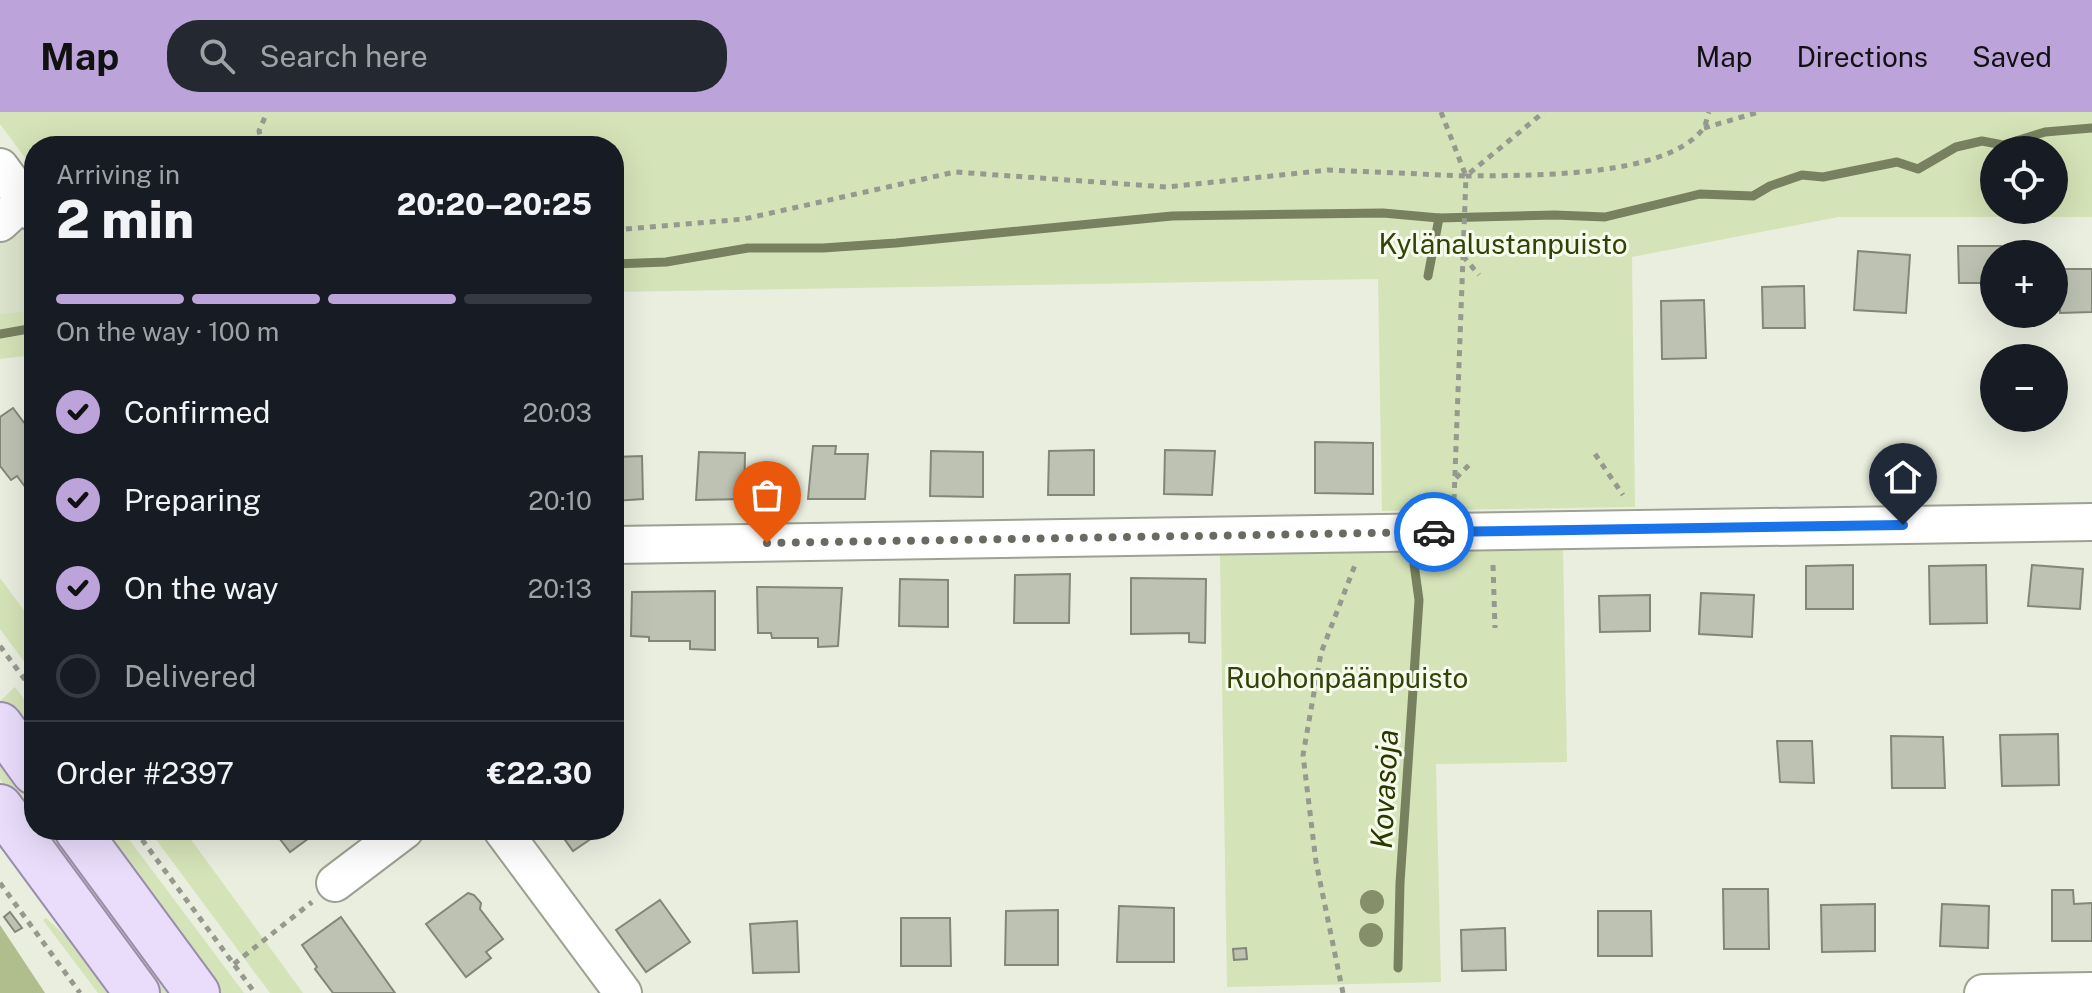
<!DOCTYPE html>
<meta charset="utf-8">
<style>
:root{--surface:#171b24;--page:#242831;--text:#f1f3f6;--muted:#9ea1a6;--line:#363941;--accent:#bca3da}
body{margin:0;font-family:"Public Sans",sans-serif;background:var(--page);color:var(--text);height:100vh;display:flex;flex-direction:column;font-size:30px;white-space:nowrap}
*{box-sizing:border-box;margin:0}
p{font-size:26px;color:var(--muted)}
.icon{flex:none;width:44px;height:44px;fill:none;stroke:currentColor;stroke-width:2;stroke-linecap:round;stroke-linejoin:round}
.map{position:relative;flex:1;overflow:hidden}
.drawer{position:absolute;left:24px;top:24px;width:600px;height:704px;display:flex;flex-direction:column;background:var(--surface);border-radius:32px;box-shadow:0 8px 32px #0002}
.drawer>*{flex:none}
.buttons{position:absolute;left:1980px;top:24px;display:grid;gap:16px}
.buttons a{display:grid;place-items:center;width:88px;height:88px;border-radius:50%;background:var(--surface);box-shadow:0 8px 32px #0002;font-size:40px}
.pin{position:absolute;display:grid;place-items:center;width:68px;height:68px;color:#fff;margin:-82px -34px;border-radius:50% 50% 50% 0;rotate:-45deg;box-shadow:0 0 8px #0007}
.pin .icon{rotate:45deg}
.courier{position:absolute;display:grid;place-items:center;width:80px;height:80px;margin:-40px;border:6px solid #1a73e8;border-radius:50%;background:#fff;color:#222;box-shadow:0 2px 10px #0007}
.overview em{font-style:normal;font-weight:800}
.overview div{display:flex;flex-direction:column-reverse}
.overview{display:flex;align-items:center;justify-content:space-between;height:136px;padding:0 32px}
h1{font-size:52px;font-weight:800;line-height:60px}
.bar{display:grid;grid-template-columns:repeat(4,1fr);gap:12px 8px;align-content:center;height:96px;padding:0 32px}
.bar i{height:10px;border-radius:6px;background:var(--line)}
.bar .selected{background:var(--accent)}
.bar p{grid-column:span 4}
.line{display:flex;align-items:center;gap:20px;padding:0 32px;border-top:2px solid var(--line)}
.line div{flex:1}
ol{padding:0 32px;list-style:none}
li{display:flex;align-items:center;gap:24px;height:88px}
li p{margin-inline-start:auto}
li .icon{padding:8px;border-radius:50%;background:var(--accent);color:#111;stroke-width:4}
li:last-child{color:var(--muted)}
li i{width:44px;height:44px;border:4px solid var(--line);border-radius:50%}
header{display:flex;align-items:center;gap:48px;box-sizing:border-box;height:112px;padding:0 40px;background:var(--accent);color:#111}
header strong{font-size:38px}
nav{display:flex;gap:44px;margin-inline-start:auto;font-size:28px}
.search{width:560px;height:72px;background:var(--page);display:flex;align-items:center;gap:20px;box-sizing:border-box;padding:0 28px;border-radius:32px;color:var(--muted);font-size:30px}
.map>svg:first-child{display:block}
.built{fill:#dce4cd}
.green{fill:#d5e3b8;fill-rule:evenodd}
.forest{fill:#b0be8e}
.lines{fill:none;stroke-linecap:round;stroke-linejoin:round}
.stream{stroke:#77815f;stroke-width:9}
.building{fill:#bdc2b3;stroke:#828779;stroke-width:2}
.minor-casing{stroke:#9ca192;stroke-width:40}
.major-casing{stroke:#9a8ead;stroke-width:48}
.path{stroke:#96998e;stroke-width:5;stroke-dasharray:6 6;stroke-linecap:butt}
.minor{stroke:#fff;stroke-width:36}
.major{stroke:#e9ddfb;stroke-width:44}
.tree{fill:#858f69}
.done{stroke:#686b62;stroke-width:8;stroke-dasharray:0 14.4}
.route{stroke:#1a73e8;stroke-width:10}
.labels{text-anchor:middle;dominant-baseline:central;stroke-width:6;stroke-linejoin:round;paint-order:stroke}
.park-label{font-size:28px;fill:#344109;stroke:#f6fbec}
.water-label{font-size:30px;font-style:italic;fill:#2b3700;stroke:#f6fbec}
</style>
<header>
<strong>Map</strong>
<div class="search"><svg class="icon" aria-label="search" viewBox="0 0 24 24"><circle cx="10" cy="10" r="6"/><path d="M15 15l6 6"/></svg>Search here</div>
<nav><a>Map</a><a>Directions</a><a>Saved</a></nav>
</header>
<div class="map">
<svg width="2092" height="881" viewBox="0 0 2092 881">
<rect width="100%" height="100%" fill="#e9eedf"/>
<polygon class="built" points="0,78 34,125 34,198 0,202"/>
<g class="green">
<path d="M0,0H2092V105H1838L1632,145L1635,395L1382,399L1378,167L614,180V34H34V58L0,12ZM1994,38H2054V98H1994Z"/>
<polygon points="34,198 34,243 0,247 0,202"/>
<polygon points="1563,438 1567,650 1436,652 1441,870 1227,875 1220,443"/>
<polygon points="0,466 34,512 34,563 0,517"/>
<polygon points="15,575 34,601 34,635 0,589"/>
<polygon points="0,643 34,689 34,713 0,667"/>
<polygon points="37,718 55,718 175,881 158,881"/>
<polygon points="96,718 122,718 244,881 216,881"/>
<polygon points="149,718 184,718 303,881 270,881"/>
<polygon points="46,806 87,844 115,881 98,881 43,808"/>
</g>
<polygon class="forest" points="0,813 45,881 0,881"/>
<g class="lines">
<g class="stream">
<polyline points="614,152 666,150 748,136 823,136 896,131 1172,104 1383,101 1439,106 1555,103 1605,105 1700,82 1753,84 1770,74 1802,63 1823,65 1897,50 1918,57 1956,35 1982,29 2003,33 2045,20 2092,16"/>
<polyline points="1428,164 1439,106"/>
<polyline points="0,222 34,216"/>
<polyline points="1398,856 1400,771 1419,488 1414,452"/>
</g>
</g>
<g class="building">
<polygon points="1958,134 2001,134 2001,142 1994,142 1994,171 1959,171"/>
<polygon points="1858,139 1910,143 1906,201 1854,198"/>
<polygon points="2060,157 2092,157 2092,200 2060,201"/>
<polygon points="1804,174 1805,216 1763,216 1762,175"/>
<polygon points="1704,188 1706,246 1662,247 1661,189"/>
<polygon points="13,296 34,324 34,387 17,364 11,368 0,354 0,305"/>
<polygon points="1315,330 1373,331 1373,382 1315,381"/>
<polygon points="813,334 836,334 835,342 868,342 865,387 808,387"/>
<polygon points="1094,338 1094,383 1048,383 1049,339"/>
<polygon points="1165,338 1215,339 1212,383 1164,382"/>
<polygon points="931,339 983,340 983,385 930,384"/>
<polygon points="699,340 745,341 744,387 696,388"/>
<polygon points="642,344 643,387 614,389 614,345"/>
<polygon points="1853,453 1853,497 1806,497 1806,454"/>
<polygon points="1986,453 1987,511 1930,512 1929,454"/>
<polygon points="2032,453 2083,457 2080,497 2028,494"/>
<polygon points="1070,462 1069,511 1014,511 1015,463"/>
<polygon points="1131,466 1206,467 1205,531 1189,530 1189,521 1131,522"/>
<polygon points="900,467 948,468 948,515 899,514"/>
<polygon points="757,475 842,476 838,534 818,535 818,526 772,526 771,521 758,521"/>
<polygon points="715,479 715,538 690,537 690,529 649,529 649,525 631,524 632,480"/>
<polygon points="1701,481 1754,483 1752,525 1699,522"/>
<polygon points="1650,483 1650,519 1600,520 1599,484"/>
<polygon points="2058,622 2059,673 2002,674 2000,623"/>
<polygon points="1891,624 1943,625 1945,676 1892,676"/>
<polygon points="1777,629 1812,629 1814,671 1780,670"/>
<polygon points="273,718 320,718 290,740"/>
<polygon points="558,718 604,718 573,739"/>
<polygon points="1723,777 1768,777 1769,837 1724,837"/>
<polygon points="2052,778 2073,778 2074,792 2092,791 2092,829 2052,829"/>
<polygon points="468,781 474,783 481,791 480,797 503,827 486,840 491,846 466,865 426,812"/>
<polygon points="660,788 690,830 646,860 616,818"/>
<polygon points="1875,792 1875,839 1822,840 1821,793"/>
<polygon points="1942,792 1989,794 1988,836 1940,834"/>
<polygon points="1119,794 1174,796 1174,850 1117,850"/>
<polygon points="1058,798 1058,853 1005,853 1006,799"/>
<polygon points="1598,799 1651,799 1652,844 1598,844"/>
<polygon points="10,800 22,816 15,820 4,805"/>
<polygon points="341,805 395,881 333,881 315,857 317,855 302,833"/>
<polygon points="901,806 950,806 951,854 901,854"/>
<polygon points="797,809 799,860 753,861 750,812"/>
<polygon points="1505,816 1506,858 1462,859 1461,818"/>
<polygon points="1246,836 1247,847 1234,848 1233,837"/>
</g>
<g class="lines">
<defs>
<g id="minor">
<polyline points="0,55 34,101"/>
<polyline points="0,111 24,89"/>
<polyline points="614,433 2092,410"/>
<polyline points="502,718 623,881"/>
<polyline points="335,771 405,718"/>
<polyline points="1983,881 2092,879"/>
</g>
<g id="major">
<polyline points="0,613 34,660"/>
<polyline points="0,695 137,881"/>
<polyline points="77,718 197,881"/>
</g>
</defs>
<use href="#minor" class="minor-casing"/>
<use href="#major" class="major-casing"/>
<g class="path">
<polyline points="1441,0 1466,64"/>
<polyline points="1704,16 1759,0"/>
<polyline points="263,34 259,19 267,0"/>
<polyline points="614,118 744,107 955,60 1167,75 1328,58 1466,64 1544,0"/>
<polyline points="1463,144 1479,163"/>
<polyline points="1595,342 1623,383"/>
<polyline points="1456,366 1469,353"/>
<path d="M1454,388L1466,64C1524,63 1664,67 1703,17C1706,13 1707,5 1709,0"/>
<polyline points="1493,453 1495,516"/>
<polyline points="0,534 34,580"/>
<polyline points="135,718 255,881"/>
<polyline points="0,771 80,881"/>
<polyline points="234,852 312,790"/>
<polyline points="1343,881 1316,750 1303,643 1321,541 1355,453"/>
</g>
<use href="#minor" class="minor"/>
<use href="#major" class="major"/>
</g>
<g class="tree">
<circle cx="1372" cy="790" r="12"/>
<circle cx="1371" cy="823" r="12"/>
</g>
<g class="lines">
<polyline class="done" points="767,431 1434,420"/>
<polyline class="route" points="1434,420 1903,413"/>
</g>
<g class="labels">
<g class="park-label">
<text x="1503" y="131">Kylänalustanpuisto</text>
<text x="1347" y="565">Ruohonpäänpuisto</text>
</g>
<g class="water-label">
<text transform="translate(1384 677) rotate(-87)">Kovasoja</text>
</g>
</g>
</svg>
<div class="buttons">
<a><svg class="icon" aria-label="locate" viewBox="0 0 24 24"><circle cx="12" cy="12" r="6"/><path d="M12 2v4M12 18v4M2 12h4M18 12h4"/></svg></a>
<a>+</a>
<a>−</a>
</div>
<div class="pin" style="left:767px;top:431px;background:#ea580c"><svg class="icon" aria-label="bag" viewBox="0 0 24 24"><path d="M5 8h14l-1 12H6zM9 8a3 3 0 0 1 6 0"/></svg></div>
<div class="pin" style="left:1903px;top:413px;background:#1f2937"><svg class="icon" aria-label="home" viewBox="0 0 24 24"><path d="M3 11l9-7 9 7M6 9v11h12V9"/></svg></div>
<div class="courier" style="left:1434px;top:420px"><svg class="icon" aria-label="car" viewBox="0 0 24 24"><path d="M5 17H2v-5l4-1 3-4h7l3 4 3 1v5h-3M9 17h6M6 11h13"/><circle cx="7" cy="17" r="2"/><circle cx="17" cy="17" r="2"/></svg></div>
<section class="drawer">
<div class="overview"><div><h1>2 min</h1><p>Arriving in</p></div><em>20:20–20:25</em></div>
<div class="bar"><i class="selected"></i><i class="selected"></i><i class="selected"></i><i></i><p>On the way · 100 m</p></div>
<ol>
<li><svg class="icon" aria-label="check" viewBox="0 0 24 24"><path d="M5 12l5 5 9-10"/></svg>Confirmed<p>20:03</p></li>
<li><svg class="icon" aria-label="check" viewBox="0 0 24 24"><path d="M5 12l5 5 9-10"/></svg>Preparing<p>20:10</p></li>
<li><svg class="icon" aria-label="check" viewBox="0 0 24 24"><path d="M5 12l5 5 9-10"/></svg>On the way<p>20:13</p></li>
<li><i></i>Delivered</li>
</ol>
<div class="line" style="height:104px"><div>Order #2397</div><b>€22.30</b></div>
</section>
</div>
